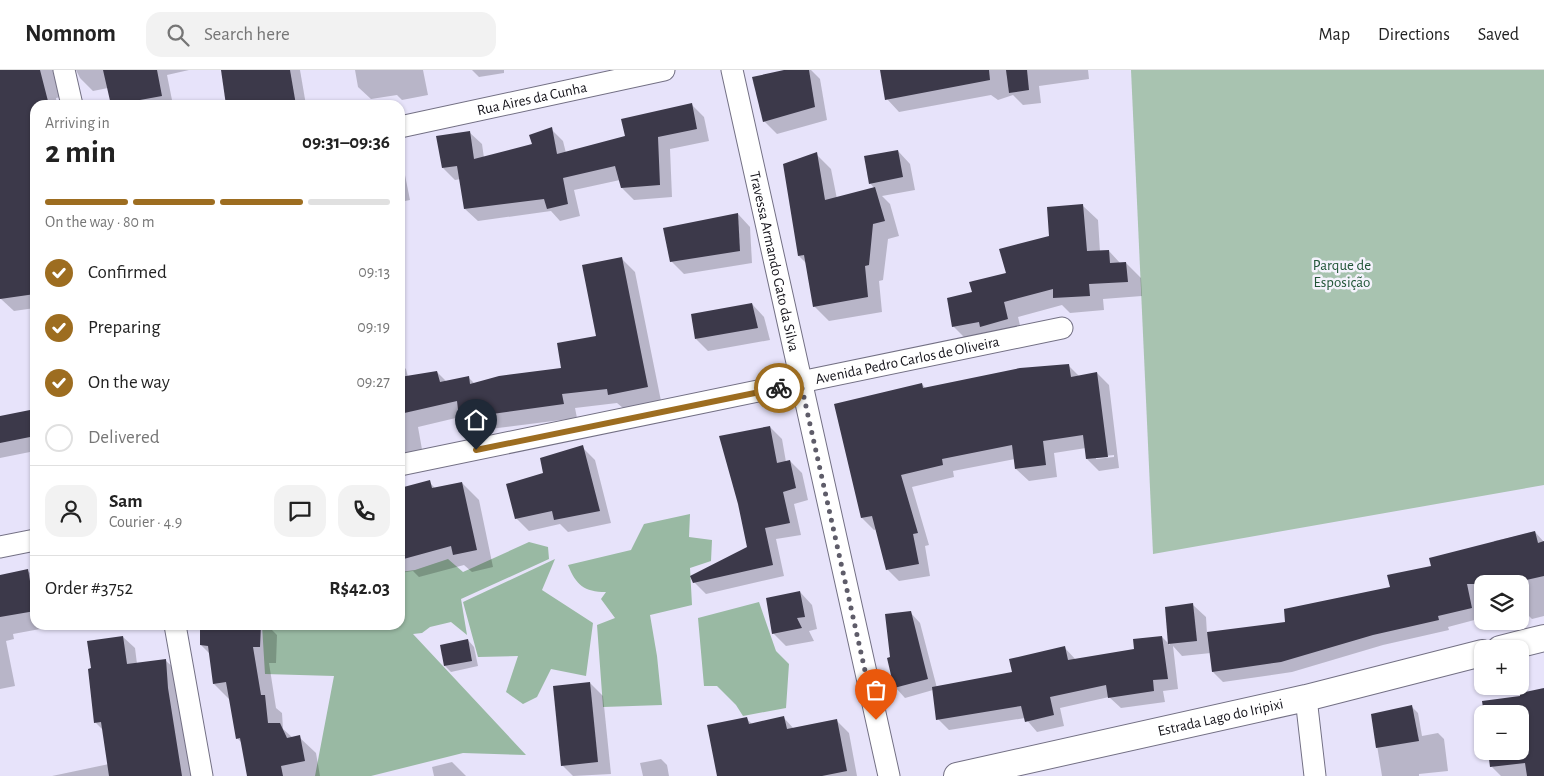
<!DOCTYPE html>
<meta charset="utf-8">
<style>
:root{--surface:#fff;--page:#f2f2f2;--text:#222;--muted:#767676;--line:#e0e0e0;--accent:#9d6d20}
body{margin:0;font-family:"Alegreya Sans",sans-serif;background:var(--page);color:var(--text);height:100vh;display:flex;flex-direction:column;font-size:19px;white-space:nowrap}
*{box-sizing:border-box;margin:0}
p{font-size:16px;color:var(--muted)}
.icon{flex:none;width:28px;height:28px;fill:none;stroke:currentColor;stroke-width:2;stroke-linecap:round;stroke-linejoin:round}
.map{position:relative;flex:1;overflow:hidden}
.drawer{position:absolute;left:30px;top:30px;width:375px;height:530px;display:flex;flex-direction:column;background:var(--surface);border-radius:15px;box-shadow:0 1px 4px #0004}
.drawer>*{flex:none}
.tools{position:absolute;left:1474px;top:505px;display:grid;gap:10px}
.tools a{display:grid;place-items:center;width:55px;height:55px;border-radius:10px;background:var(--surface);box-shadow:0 1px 4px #0004;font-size:25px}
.pin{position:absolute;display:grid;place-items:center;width:42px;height:42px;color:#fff;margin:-51px -21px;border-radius:50% 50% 50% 0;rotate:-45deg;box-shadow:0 0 5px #0007}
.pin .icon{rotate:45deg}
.courier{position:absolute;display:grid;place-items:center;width:50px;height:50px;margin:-25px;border:4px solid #9d6d20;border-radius:50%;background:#fff;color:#222;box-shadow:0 1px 6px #0007}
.head em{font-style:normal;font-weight:600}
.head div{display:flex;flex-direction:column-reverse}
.head{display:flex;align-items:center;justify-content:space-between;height:85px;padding:0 15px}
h1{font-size:32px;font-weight:600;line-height:38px}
.bar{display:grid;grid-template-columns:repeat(4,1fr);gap:8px 5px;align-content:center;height:60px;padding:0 15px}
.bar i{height:6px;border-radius:4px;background:var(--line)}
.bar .selected{background:var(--accent)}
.bar p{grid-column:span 4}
.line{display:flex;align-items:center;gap:12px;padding:0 15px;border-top:1px solid var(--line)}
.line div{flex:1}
.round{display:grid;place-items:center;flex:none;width:52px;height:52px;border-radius:15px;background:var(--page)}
ol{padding:0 15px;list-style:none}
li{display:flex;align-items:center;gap:15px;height:55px}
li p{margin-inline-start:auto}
li .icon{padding:5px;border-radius:50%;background:var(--accent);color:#fff;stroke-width:4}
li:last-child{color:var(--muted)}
li i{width:28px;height:28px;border:2px solid var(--line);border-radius:50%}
header{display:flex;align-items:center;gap:30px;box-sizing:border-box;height:70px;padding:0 25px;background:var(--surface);border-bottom:1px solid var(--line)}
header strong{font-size:24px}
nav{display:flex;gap:28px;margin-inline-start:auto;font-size:18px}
.search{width:350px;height:45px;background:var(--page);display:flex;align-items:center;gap:12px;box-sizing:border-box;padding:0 18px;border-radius:15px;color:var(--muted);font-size:19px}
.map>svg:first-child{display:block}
.green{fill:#a8c3b0}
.forest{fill:#99b9a3}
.shadow{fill:#0003;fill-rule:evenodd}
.building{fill:#3c394a}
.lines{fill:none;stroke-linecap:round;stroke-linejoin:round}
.minor-casing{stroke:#737084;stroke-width:23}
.tertiary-casing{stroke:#737084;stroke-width:28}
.minor{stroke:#fff;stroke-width:21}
.tertiary{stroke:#fff;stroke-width:26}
.done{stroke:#5e5c69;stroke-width:5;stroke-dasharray:0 9}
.route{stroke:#9d6d20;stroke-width:6}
.labels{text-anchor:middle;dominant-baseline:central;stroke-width:5;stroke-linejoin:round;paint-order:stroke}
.street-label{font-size:15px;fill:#15141b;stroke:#f4f2fc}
.park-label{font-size:15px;fill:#215537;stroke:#f4f2fc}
</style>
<header>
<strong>Nomnom</strong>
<div class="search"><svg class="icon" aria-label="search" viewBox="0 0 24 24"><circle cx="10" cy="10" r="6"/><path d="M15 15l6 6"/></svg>Search here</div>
<nav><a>Map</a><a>Directions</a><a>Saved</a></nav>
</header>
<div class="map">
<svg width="1544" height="706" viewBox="0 0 1544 706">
<rect width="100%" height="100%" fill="#e7e3fa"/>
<polygon class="green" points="1131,0 1544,0 1544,415 1153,484"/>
<g class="forest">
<path d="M690,444L689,467L712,470L711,491L690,498L692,535L650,545L657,586L662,635L603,637L597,555L615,548L601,529L606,522C584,522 576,515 568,495L631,480L644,454Z"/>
<polygon points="529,472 548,477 549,489 461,529 467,565 451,552 430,557 422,563 413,564 526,685 463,683 371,706 315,706 334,606 265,604 262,555 400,555 400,502 415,500 448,489 463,502"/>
<polygon points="555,489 542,520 593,553 586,606 551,599 537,627 523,634 506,622 518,586 478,587 463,532"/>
<polygon points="759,532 776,581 789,594 786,638 743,646 736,635 717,616 704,616 698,548"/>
</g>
<g class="shadow">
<polygon points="0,0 74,0 66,26 56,28 57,35 35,35 35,157 0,166"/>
<polygon points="76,0 189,0 167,5 173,35 112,35 108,18 93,21 80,8"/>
<polygon points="222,0 300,0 306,35 228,35"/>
<polygon points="355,0 423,0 428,25 402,30 397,25 371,29 358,17"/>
<polygon points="472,0 504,0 504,3 479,7"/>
<polygon points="790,0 811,0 820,9 827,50 777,64 764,51"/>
<polygon points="882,0 1088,0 1089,9 1039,16 1041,33 1023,35 1013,25 998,30 991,25 899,42 887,29"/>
<polygon points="692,35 704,47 709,71 670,79 672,127 634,130 622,118 620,110 574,120 580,146 560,151 551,141 478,151 465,139 461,109 455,110 443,98 469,62 482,74 484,88 533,75 551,59 563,71 566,83 626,67"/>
<polygon points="898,81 910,94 915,120 882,126 890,134 899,166 888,169 883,210 879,211 882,242 829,251 814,236 806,193 799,186 784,94 816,84 831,99 837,129 875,119 870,113"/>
<polygon points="400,96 404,100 410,130 400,132"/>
<polygon points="1083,136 1098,150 1100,182 1109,181 1120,193 1126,193 1141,208 1142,226 1103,229 1104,240 1070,243 1062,235 1018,247 1022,264 968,271 953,256 973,223 1007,204"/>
<polygon points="738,144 750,157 752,193 684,204 671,191"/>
<polygon points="35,177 35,238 14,241 1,229 0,183"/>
<polygon points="621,188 635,202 661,331 623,338 617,333 575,338 577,348 474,361 460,347 418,357 423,385 400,389 400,293 406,299 408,307 437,302 447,312 469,308 475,314 563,299 597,267"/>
<polygon points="752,234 764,247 770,270 708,281 696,269"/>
<path d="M1069,296L1080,307L1097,303L1109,315L1119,398L1099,401L1087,389L1086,378L1054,383L1057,407L1029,411L1016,399L1015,389L953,401L954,407L912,417L929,475L925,476L930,506L899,511L887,499L877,459L874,460L862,448L836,335L922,314L926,319ZM1114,385V387L1096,389V387Z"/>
<polygon points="0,347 35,354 35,381 0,388"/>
<polygon points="770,357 782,369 786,392 790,391 802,403 808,430 794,434 801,465 776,469 784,506 706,524 694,512 748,478"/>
<polygon points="582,377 595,390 611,453 568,462 560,454 529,461 516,448 544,403"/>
<polygon points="429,412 436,419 462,413 479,430 493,497 472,502 464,495 419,507 413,501 400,503 400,420"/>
<polygon points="1535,462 1544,472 1544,546 1532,549 1525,542 1520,543 1520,514 1482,514 1482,548 1448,557 1449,560 1383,575 1292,602 1223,612 1213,602 1211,583 1182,586 1173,576 1178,619 1163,621 1165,632 1121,638 1109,627 1060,638 1064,656 1037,662 1025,648 949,660 938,649 933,620 905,628 895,617 891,588 910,542 920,553 937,618 1013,603 1064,577 1076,590 1136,580 1162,567 1170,575 1166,538 1193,535 1206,547 1207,564 1286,553 1391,518 1432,497 1494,474 1494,471"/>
<polygon points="28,501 35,508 35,555 51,557 13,564 14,569 6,571 15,616 0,619 0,528"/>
<polygon points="800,522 812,535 817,559 809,561 814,571 786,576 773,563"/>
<polygon points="201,555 267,555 277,565 276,593 269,593 276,638 282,643 283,659 293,668 299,667 316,683 320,706 248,706 242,673 237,668 230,630 214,614 210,584 201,575"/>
<polygon points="123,567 135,578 137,594 165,590 177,601 191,706 52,706 109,694 104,661 96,653 89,600 93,599"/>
<polygon points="468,570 474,577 478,596 451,602 445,596"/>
<polygon points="590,613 603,626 611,704 573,706 562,695"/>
<polygon points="1544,619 1544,706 1501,706 1492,697 1520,681 1522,627"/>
<polygon points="1412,637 1418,643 1422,666 1438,663 1444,669 1448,701 1419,704 1419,706 1382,706 1372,645"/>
<polygon points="784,648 794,659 836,650 849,663 857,706 718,706 747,649 753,655"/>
<polygon points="661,689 667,695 669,706 643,706 640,693"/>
<polygon points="452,692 466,706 434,706 432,697"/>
</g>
<g class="building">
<polygon points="0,0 40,0 49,35 35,35 35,224 0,229"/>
<polygon points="103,0 157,0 162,26 140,30 141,32 128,35 111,35"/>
<polygon points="221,0 290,0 296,35 226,35"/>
<polygon points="784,0 809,0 815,37 763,52 752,7"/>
<polygon points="880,0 989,0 990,10 885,30"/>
<polygon points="1006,0 1027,0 1029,20 1009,23"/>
<polygon points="692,33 697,59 658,67 660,115 621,118 615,96 563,108 568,134 547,139 544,129 464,139 457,96 442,98 436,66 470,61 474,89 532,74 529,65 552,57 557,84 625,66 621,49"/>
<polygon points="898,80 903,107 869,114 864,86"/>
<polygon points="817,82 825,130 875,117 885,151 873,154 869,195 865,196 868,227 813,237 804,185 798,186 783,94"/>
<polygon points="1083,134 1087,181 1109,180 1110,193 1126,192 1128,212 1089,214 1090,226 1053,228 1053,219 1004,232 1008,249 980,257 979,252 952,257 947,228 972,222 969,212 1006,203 999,179 1049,166 1047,137"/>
<polygon points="738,143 740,181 670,192 663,158"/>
<polygon points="622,187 648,317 608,325 607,319 562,324 564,334 478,346 459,348 457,331 400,344 400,307 437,301 440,312 469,306 470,314 499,306 561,298 557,273 596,266 582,195"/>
<polygon points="752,233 758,258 695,269 691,244"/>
<polygon points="1069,294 1071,307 1097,302 1108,387 1086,389 1083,365 1043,371 1046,395 1015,399 1012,375 942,389 943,395 901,405 918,463 913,464 919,494 886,500 872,446 861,448 834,334 922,313 923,318 1020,298"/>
<polygon points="35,339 35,366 0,373 0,346"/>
<polygon points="770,356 777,393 790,390 796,418 783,422 790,453 765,458 773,495 693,513 690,506 747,477 738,434 719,366"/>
<polygon points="583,375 600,441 554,450 552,441 515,449 506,414 543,403 540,388"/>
<polygon points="430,410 432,418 462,412 477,480 453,485 451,476 400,490 400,418"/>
<polygon points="1535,461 1538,473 1544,471 1544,506 1509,514 1467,514 1472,538 1438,546 1439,550 1373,565 1281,592 1212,602 1207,562 1285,552 1284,539 1390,517 1387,505 1431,496 1429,488"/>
<polygon points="28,499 35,541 0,547 0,505"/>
<polygon points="800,521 805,547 797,548 802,558 772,564 766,528"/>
<polygon points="1193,533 1197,571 1168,574 1165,537"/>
<polygon points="911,541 928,609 894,618 887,588 890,587 885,544"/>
<polygon points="200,555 261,555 260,577 253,577 261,625 265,625 268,653 280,653 287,668 300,665 305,691 281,696 283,706 247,706 240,668 236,669 226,612 213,614 208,576 200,575"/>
<polygon points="123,566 127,594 166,589 168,618 182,706 109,706 101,652 94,653 88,599 91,598 87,571"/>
<polygon points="1162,566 1168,609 1153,610 1154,621 1108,628 1106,615 1050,627 1054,645 1025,652 1021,636 936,650 932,617 1012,602 1009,589 1065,576 1068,590 1134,579 1133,569"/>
<polygon points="468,569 472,591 444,596 440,575"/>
<polygon points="590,612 598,692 561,696 553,616"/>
<polygon points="1544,618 1544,706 1527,706 1525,693 1490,697 1488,681 1520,681 1520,644 1484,644 1482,631 1520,626 1520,623"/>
<polygon points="1412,635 1419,671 1376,678 1371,644"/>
<polygon points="784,646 787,659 837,649 847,701 822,706 717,706 707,655 747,647 749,654"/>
</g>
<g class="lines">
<defs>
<g id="minor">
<polyline points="64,0 72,35"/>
<path id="s1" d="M732,0L889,706"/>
<path id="s2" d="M400,57L664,0"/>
<path id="s3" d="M400,395L1062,258"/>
<polyline points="0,477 35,470"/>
<polyline points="175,555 202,706"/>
<polyline points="1306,628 1315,706"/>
</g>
<g id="tertiary">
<polyline points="1500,579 1544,568"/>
<path id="s4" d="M957,706L1306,628L1482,583"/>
</g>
</defs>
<use href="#minor" class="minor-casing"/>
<use href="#tertiary" class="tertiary-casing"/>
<use href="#minor" class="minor"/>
<use href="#tertiary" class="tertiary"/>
</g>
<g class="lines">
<polyline class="done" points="779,318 801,314 876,650"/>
<polyline class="route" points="476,380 779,318"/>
</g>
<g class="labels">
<g class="street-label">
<text stroke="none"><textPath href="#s2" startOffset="135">Rua Aires da Cunha</textPath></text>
<text stroke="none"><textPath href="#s1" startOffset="196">Travessa Armando Gato da Silva</textPath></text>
<text stroke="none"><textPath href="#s3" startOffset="518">Avenida Pedro Carlos de Oliveira</textPath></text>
<text stroke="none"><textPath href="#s4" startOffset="270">Estrada Lago do Iripixi</textPath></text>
</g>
<g class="park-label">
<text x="1342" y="195">Parque de<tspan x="1342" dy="17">Esposição</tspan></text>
</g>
</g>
</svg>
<div class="tools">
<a><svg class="icon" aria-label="layers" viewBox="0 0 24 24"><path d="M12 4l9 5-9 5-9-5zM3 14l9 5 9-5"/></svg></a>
<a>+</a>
<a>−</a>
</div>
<div class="pin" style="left:876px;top:650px;background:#ea580c"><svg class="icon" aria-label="bag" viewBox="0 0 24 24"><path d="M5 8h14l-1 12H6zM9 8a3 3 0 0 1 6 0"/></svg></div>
<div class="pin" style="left:476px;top:380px;background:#1f2937"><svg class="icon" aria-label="home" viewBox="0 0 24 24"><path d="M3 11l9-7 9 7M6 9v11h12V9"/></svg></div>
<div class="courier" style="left:779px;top:318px"><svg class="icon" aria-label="bike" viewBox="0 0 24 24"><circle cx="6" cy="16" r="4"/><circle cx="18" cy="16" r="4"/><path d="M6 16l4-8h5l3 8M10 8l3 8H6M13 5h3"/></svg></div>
<section class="drawer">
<div class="head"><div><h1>2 min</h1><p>Arriving in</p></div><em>09:31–09:36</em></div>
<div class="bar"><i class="selected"></i><i class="selected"></i><i class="selected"></i><i></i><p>On the way · 80 m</p></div>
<ol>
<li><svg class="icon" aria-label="check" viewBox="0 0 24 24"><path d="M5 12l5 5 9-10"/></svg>Confirmed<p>09:13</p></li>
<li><svg class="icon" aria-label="check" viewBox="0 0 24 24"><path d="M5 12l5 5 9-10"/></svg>Preparing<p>09:19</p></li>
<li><svg class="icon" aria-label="check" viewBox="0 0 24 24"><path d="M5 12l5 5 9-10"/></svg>On the way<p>09:27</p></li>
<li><i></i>Delivered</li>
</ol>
<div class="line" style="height:90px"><a class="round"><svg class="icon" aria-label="person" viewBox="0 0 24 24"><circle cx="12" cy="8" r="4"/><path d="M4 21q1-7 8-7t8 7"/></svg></a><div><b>Sam</b><p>Courier · 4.9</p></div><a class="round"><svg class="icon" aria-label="chat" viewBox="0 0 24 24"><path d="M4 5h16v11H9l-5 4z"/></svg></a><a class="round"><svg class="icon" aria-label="phone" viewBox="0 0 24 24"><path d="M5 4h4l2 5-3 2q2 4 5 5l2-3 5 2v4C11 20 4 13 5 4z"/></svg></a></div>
<div class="line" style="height:65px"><div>Order #3752</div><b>R$42.03</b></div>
</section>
</div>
